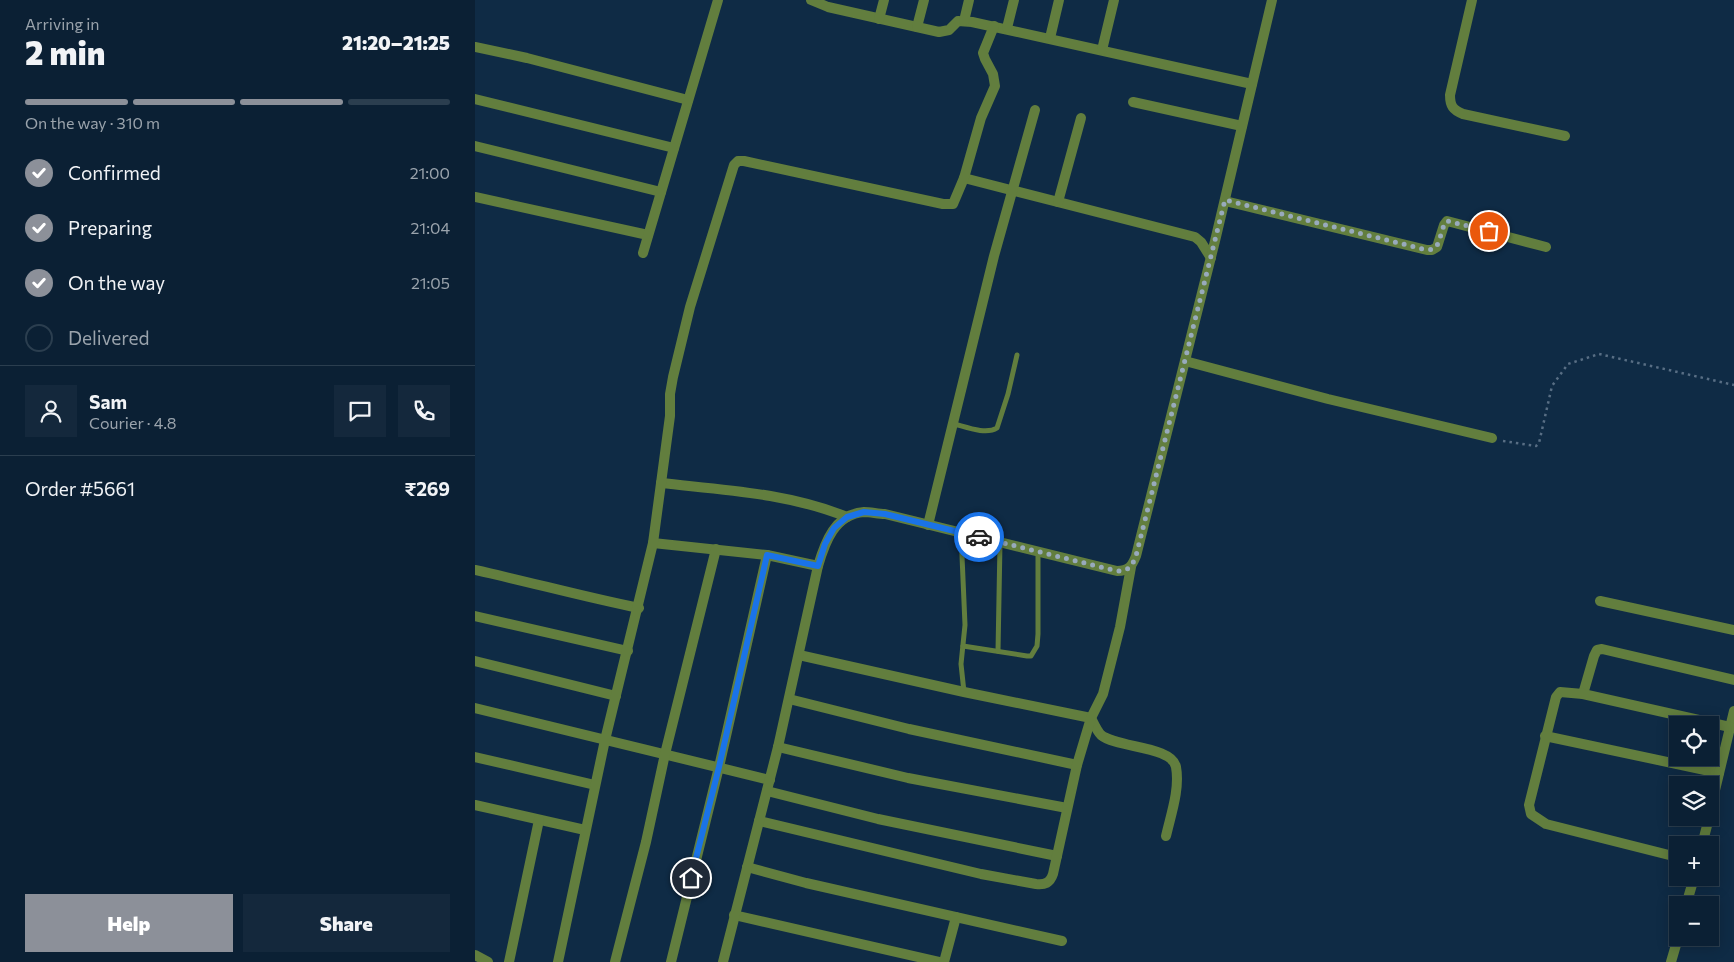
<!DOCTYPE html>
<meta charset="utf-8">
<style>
:root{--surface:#0b2034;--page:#14283c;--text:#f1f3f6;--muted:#9aa3ac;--line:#2b3e4f;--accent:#8c9099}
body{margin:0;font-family:Commissioner,sans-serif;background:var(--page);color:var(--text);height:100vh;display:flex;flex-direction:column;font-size:19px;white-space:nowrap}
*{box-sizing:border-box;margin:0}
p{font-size:16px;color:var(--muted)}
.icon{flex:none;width:28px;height:28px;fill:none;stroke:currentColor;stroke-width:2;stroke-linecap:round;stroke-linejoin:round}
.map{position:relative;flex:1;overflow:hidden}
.side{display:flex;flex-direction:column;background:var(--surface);width:475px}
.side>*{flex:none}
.buttons{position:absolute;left:1194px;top:716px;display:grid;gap:10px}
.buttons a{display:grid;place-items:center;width:50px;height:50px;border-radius:0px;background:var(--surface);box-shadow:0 2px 12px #0003,0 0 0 1px var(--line);font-size:25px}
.pin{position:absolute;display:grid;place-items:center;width:42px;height:42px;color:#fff;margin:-21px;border:2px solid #fff;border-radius:50%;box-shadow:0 1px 5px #0007}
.courier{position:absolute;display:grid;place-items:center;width:50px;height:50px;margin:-25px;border:4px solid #1a73e8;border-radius:50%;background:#fff;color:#222;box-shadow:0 1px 6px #0007}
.headline em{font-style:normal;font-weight:800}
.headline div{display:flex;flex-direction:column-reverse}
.headline{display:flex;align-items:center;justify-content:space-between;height:85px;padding:0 25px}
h1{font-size:32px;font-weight:800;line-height:38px}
.bar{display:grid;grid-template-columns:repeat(4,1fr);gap:8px 5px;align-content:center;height:60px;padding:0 25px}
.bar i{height:6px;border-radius:4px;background:var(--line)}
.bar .current{background:var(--accent)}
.bar p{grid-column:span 4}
.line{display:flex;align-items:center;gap:12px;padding:0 25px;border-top:1px solid var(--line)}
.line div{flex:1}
.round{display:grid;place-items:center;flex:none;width:52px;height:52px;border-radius:0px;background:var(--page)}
ol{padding:0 25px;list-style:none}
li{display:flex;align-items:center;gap:15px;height:55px}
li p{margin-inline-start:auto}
li .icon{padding:5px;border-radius:50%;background:var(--accent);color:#fff;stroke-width:4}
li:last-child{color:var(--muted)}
li i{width:28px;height:28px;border:2px solid var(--line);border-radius:50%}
.button{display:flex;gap:10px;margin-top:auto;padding:10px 25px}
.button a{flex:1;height:58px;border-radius:0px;background:var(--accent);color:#fff;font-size:20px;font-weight:800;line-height:58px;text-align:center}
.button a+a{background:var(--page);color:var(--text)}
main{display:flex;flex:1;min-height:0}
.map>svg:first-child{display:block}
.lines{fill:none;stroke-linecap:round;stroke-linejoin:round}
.path{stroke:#586e84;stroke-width:2.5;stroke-dasharray:2.5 4;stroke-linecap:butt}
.service{stroke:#627e3e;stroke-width:5}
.minor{stroke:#627e3e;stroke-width:10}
.done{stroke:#98aabc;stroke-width:5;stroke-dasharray:0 9}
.route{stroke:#1a73e8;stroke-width:6}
</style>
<main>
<section class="side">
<div class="headline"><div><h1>2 min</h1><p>Arriving in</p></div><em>21:20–21:25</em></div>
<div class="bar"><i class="current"></i><i class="current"></i><i class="current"></i><i></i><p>On the way · 310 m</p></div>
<ol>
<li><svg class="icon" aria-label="check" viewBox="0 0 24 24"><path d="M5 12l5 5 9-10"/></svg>Confirmed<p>21:00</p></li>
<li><svg class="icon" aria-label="check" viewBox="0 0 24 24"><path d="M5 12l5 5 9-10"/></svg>Preparing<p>21:04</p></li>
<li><svg class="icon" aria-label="check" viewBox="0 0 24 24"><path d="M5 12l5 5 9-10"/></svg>On the way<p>21:05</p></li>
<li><i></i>Delivered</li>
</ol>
<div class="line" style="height:90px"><a class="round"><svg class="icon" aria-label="person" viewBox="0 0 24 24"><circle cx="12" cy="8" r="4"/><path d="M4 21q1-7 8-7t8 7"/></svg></a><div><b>Sam</b><p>Courier · 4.8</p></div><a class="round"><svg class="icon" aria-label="chat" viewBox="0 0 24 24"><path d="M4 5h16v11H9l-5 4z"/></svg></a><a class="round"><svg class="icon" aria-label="phone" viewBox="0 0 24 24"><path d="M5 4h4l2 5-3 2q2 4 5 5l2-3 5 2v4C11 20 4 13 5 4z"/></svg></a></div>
<div class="line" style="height:65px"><div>Order #5661</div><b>₹269</b></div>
<div class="button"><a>Help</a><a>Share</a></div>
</section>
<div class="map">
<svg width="1259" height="962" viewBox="0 0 1259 962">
<rect width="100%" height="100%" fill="#0f2b45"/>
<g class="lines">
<polyline class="path" points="1028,441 1061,446 1064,443 1077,386 1093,364 1124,354 1259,385"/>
<g class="service">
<path d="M479,424C491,427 511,435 522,428L533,394L542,355"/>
<polyline points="486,533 490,625 486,664 489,692"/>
<polyline points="488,646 552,656 556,656 562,646 563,634 563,552"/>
<polyline points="523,651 525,543"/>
</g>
<g class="minor">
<polyline points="336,0 353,7 464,32 474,30 483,21 497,22 777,84"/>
<path d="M997,0L975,95C975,106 978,110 988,114L1090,136"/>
<polyline points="404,19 409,0"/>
<polyline points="489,21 494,0"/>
<polyline points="442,27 449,0"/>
<polyline points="532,28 539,0"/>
<polyline points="575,38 584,0"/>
<polyline points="0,47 52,58 213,100"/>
<polyline points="627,50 639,0"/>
<polyline points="0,99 199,148"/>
<polyline points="658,102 767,126"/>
<polyline points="0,146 186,192"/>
<polyline points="489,178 720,237 726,242 736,258"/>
<polyline points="0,197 173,235"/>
<polyline points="750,201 952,250 957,250 962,247 969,225 972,221 1071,247"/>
<polyline points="583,202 606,118"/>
<polyline points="168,253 243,0"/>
<polyline points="710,361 853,399 1017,438"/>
<path d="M186,483C249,490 313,493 372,517"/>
<polyline points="453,525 519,256 560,110"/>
<polyline points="178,543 292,555 343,566"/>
<path d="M0,570C55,582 109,597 164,608"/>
<polyline points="1125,601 1259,630"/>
<polyline points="0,616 153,651"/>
<path d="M324,655L489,692L616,718C619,724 622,731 626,735C642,748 697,746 701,767C705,789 696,814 691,836"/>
<polyline points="0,661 141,696"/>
<polyline points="1108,694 1119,656 1122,650 1127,649 1259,680"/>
<polyline points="314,699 434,729 602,765"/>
<polyline points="0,708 295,780"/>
<polyline points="1070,736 1244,773"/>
<polyline points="303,747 433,778 592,808"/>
<polyline points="0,757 120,785"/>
<polyline points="292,791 403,819 582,856"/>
<polyline points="0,805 110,830"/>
<polyline points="1235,811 1259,711"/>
<path d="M284,821L506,874L561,884C570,885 575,883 578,874L602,765L616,718L628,694L645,627L656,567"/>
<polyline points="1227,845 1234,818"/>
<polyline points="1202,857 1071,824 1056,814 1054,805 1081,697 1085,692 1108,694 1255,727"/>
<polyline points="272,867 331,883 587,941"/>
<polyline points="1211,905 1219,878"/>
<polyline points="259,915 465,962"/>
<polyline points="0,955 13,962"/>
<polyline points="34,962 64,820"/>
<polyline points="83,962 130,740 178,543 195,416 195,394 198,377 215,307 259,165 263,161 269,161 468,204 478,204 489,178 506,118 520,86 518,74 510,59 508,53 519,26"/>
<polyline points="140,962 171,842 190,754 241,549"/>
<polyline points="196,962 244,767 292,555"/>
<path d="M248,962L303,747L343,566C350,542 360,514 389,512C396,512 403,514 410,514L642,571C654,571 657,566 661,556L740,241L797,0"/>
<polyline points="469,962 481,917"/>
<polyline points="1196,962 1203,938"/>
</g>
</g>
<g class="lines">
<path class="done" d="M504,537L642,571C654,571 657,566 661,556L750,200L952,250C968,250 963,231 972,221L1014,231"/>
<polyline class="route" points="216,878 244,767 292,555 343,566 350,544 359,528 372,517 389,512 410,514 504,537"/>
</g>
</svg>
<div class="buttons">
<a><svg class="icon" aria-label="locate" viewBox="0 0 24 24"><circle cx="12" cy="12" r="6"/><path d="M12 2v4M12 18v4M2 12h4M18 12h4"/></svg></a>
<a><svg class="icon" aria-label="layers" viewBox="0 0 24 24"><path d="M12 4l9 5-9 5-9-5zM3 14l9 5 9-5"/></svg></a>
<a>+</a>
<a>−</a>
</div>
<div class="pin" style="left:1014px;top:231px;background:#ea580c"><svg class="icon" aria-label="bag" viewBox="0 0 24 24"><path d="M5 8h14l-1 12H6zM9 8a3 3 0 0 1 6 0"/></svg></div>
<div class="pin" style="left:216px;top:878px;background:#1f2937"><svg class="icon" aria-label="home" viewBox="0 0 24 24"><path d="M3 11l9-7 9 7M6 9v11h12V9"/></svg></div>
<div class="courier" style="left:504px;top:537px"><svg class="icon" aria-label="car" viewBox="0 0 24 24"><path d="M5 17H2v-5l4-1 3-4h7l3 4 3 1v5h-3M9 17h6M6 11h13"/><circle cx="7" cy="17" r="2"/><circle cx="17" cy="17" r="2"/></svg></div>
</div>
</main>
